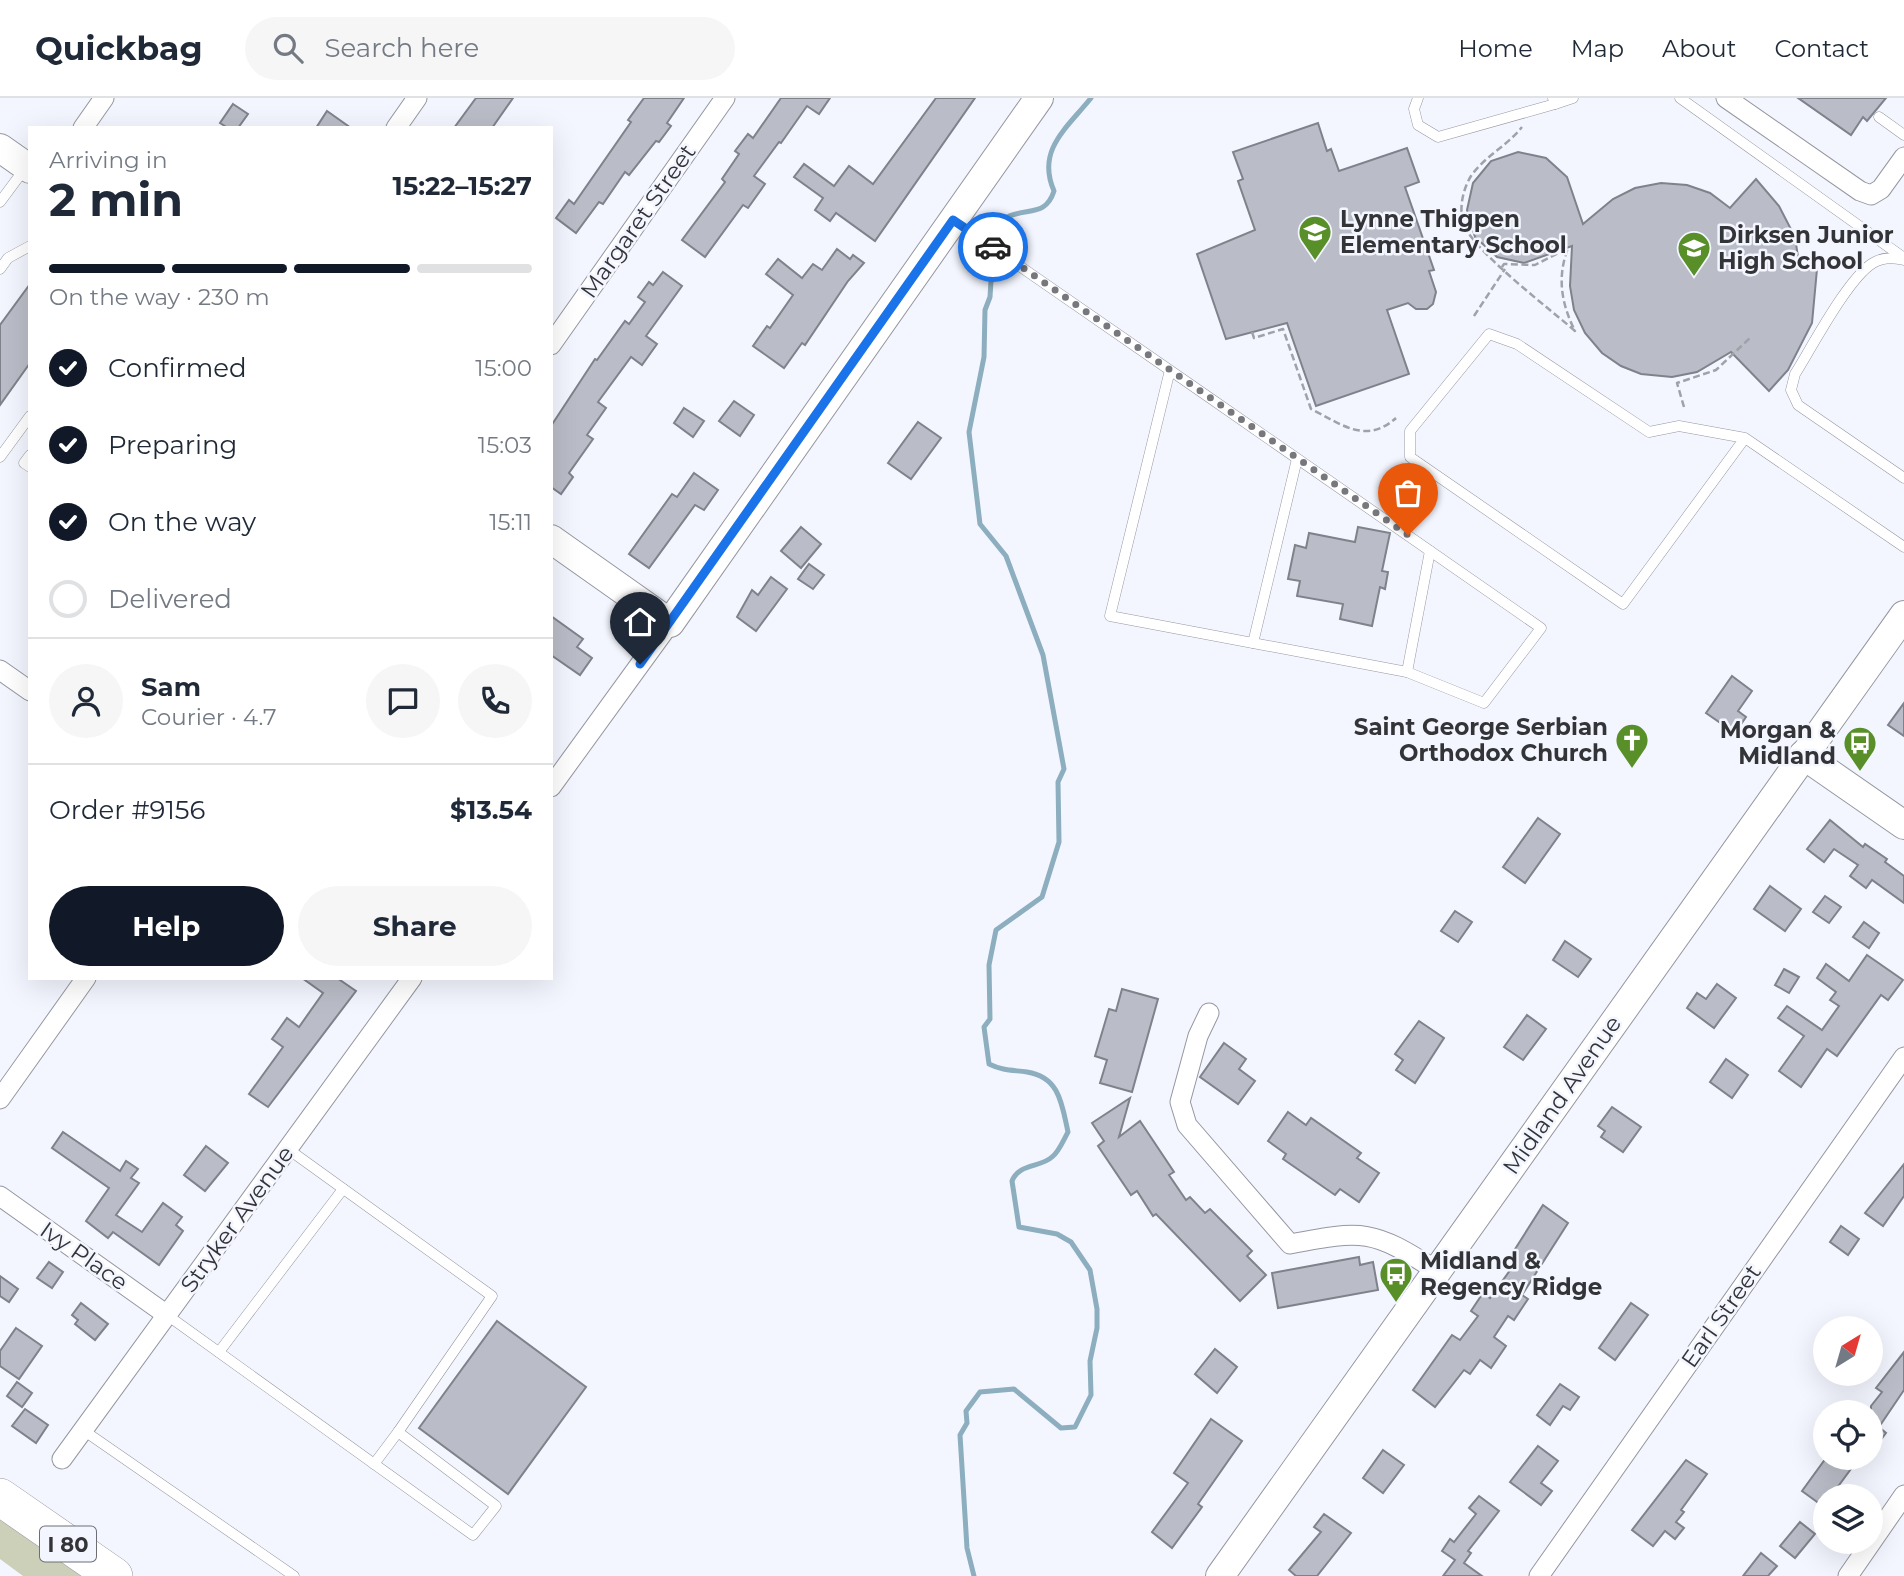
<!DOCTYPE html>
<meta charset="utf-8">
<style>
:root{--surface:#fff;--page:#f6f6f7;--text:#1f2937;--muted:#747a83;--line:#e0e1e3;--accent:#111827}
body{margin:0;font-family:Montserrat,sans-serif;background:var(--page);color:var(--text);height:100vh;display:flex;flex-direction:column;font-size:26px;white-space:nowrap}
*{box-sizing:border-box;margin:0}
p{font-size:23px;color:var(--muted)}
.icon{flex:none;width:38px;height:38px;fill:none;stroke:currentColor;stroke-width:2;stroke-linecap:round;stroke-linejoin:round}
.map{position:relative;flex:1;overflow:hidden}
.sheet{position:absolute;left:28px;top:28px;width:525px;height:854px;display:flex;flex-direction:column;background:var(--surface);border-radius:0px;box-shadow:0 7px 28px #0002}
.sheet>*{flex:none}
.needle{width:46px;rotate:37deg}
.buttons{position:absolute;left:1813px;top:1218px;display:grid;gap:14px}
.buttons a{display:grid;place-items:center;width:70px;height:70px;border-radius:50%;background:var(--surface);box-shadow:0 7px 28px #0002;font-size:35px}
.pin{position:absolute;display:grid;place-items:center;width:60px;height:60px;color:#fff;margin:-72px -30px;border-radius:50% 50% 50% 0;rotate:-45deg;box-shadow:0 0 7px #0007}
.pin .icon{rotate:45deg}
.courier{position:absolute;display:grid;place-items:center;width:70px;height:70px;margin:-35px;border:5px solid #1a73e8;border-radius:50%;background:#fff;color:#222;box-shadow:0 2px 9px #0007}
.headline em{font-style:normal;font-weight:700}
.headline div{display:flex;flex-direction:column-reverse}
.headline{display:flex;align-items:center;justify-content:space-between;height:119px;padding:0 21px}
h1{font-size:46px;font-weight:700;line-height:52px}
.bar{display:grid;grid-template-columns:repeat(4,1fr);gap:10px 7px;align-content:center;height:84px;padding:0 21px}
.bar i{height:9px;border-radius:5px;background:var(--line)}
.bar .current{background:var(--accent)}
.bar p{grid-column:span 4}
.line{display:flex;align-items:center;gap:18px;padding:0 21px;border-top:2px solid var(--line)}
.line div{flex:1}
.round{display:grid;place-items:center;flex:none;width:74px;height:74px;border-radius:37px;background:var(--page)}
ol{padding:0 21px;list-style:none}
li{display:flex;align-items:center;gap:21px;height:77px}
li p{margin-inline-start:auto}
li .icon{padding:7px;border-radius:50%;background:var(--accent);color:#fff;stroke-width:4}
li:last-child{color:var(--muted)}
li i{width:38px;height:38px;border:4px solid var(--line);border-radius:50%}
.cta{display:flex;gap:14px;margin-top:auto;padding:14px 21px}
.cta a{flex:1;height:80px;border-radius:42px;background:var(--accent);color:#fff;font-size:28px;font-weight:700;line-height:80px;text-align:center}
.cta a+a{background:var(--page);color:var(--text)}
header{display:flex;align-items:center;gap:42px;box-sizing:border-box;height:98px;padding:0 35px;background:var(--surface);border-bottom:2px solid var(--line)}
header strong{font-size:33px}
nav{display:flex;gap:38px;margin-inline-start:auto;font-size:24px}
.search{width:490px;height:63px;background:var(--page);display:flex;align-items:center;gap:18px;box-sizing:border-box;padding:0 24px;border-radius:38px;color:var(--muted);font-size:26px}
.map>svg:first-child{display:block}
.green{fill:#ccd0b9}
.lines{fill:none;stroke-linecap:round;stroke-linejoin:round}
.stream{stroke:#8caebf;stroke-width:5}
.building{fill:#babdc7;stroke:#7f828b;stroke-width:2}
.lane-casing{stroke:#9597a1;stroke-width:11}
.street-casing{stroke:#9597a1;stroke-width:21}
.secondary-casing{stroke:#9597a1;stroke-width:30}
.highway-casing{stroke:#9597a1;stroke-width:38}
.path{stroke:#a0a2a9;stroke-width:2.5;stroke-dasharray:7 3.5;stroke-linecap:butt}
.lane{stroke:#fff;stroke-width:10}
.street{stroke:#fff;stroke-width:19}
.secondary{stroke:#fff;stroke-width:28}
.highway{stroke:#fff;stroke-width:37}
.done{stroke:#77787e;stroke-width:7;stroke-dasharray:0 12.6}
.route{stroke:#1a73e8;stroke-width:9}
.labels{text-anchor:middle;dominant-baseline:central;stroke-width:5;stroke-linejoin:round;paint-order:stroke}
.shield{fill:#f4f6ff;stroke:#6d6e74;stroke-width:2}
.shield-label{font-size:21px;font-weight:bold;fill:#333438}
.poi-label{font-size:23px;font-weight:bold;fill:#333438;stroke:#f4f6ff;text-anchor:start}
.street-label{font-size:23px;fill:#333438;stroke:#f4f6ff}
</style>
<header>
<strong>Quickbag</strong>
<div class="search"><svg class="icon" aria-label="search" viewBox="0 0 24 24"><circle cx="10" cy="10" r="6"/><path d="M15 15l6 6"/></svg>Search here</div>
<nav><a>Home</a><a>Map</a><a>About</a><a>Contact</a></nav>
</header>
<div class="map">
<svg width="1904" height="1478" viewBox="0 0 1904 1478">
<rect width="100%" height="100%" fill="#f4f6ff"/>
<polygon class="green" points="0,1414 91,1478 23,1478 0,1461"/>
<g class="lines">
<g class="stream">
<path d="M1011,152L1006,128L1009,118C1029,110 1046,118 1054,93C1036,52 1067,30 1091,0"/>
<path d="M974,1478L967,1450L960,1337L967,1325L966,1313L980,1294L1014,1291L1061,1330L1075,1329L1091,1297L1090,1263L1097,1230V1211L1090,1172L1071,1144L1057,1136L1019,1129L1012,1083C1019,1065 1040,1070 1052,1059C1059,1054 1064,1041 1068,1034C1062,1007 1060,979 1027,974C1013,972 1003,973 989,966L984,929L990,921L989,867L996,832L1042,799L1059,744L1058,684L1064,671L1043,557L1006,458L980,426L969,334L984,259L985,212L990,199L991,183L997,172"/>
</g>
</g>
<g class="building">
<polygon points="476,0 513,0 492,30 454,30"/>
<polygon points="644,0 684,0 667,25 671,28 659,44 656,43 629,77 625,74 603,106 599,104 576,135 556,120 569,102 574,106 631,24 628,22"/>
<polygon points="781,0 830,0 819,16 807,8 781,45 779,44 754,78 765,86 748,110 743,107 705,159 682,142 725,84 722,81 739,56 735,53 748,36 753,40"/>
<polygon points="936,0 975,0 875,143 836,115 830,123 815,112 823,100 794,79 804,66 834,88 849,68 873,86"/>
<polygon points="1798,0 1886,0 1867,23 1863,19 1851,37"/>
<polygon points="233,6 248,16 238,30 228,30 220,25"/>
<polygon points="327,13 351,30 316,30"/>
<polygon points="1318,25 1327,53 1331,51 1339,73 1407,50 1419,84 1405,89 1434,172 1429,173 1436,194 1433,206 1427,211 1416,211 1408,205 1387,212 1409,276 1316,308 1287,225 1226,241 1197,156 1255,132 1238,83 1243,81 1233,54"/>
<polygon points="1518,54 1546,60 1567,79 1583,126 1613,101 1635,90 1661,85 1687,87 1710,95 1730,110 1756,81 1779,108 1795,139 1800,172 1817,171 1812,225 1788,272 1769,293 1731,254 1697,274 1672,279 1641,276 1621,268 1602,255 1585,235 1574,212 1570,188 1572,148 1524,165 1497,159 1475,139 1467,112 1473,85 1491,63"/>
<polygon points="837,151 850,161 853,157 864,165 848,183 805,247 802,245 784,270 753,248 767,228 770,230 793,197 766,176 778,161 802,180 813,166 822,172"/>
<polygon points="663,174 682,188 646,238 657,246 642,267 631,259 598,304 606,310 587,337 593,341 569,375 573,379 561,396 551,389 551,328 595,261 597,262 625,223 629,226 645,204 638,199 649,184 653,187"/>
<polygon points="30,186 30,265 0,307 0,227"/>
<polygon points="734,303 754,317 740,338 719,323"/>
<polygon points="684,310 704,323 693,339 674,325"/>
<polygon points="918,324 941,340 911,381 888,365"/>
<polygon points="694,375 718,392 704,412 695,407 649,470 629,456 672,396 677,399"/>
<polygon points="801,429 821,446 801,470 781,453"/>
<polygon points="1358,429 1390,435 1382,473 1388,474 1385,491 1380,489 1372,528 1340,521 1343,506 1297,498 1300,483 1288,481 1295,447 1306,450 1309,435 1355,444"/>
<polygon points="809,466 824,477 813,491 798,481"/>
<polygon points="771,479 787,491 756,533 737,519 752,492 758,497"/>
<polygon points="551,518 583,541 577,549 592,560 580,577 551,557"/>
<polygon points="1732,578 1752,593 1738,613 1746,619 1735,635 1706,615"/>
<polygon points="1904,605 1904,638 1888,627"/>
<polygon points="1538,720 1560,736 1525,785 1503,769"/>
<polygon points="1830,722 1863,749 1865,746 1887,761 1885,764 1904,778 1904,805 1872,782 1866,790 1850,778 1858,767 1834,751 1824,764 1807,751"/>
<polygon points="1770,788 1801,811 1785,833 1754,811"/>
<polygon points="1825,798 1841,809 1829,825 1813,814"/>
<polygon points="1455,813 1472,824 1458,844 1441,833"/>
<polygon points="1864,824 1879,835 1869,850 1853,839"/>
<polygon points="1565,843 1591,861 1578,879 1553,862"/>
<polygon points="1867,857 1903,882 1888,902 1881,897 1837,958 1827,951 1801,989 1779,973 1804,938 1778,920 1787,908 1822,932 1839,908 1830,902 1836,894 1817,880 1826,866 1849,883"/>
<polygon points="1784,871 1799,879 1789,895 1775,887"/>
<polygon points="302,880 337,880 356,893 268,1009 249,996 283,949 272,941 287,920 299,929 323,895"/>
<polygon points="1717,886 1736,900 1714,930 1687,910 1697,895 1706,901"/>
<polygon points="1122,891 1158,901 1132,994 1100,985 1107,962 1095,958 1109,911 1116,913"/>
<polygon points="1527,917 1546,931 1523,962 1504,949"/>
<polygon points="1419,923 1444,940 1415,985 1396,972 1403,962 1395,956"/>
<polygon points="1224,945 1246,961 1239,971 1255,983 1238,1006 1200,979"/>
<polygon points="1726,961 1748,977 1732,1000 1710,984"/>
<polygon points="1130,1000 1119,1039 1140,1023 1174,1074 1169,1077 1186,1102 1190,1099 1205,1115 1210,1111 1252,1153 1247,1158 1266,1177 1240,1203 1156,1116 1153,1118 1137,1093 1131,1097 1098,1048 1104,1043 1092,1025"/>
<polygon points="1612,1009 1641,1029 1623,1054 1601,1039 1605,1033 1598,1028"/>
<polygon points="1288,1014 1306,1027 1311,1020 1361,1055 1357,1060 1379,1075 1359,1104 1340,1091 1335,1097 1283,1061 1286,1056 1268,1043"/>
<polygon points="63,1034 120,1073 126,1063 138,1071 131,1080 139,1085 116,1117 142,1134 163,1105 182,1119 176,1127 183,1133 159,1167 113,1134 108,1140 86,1123 109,1090 52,1050"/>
<polygon points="206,1048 228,1065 205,1093 184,1077"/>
<polygon points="1904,1066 1904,1098 1883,1128 1865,1115"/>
<polygon points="1543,1107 1568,1125 1522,1197 1528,1201 1514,1222 1508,1218 1494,1239 1506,1248 1491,1270 1480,1262 1470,1276 1464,1272 1435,1309 1413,1292 1452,1237 1460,1242 1478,1218 1471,1213 1483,1195 1490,1200 1516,1164 1510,1159"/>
<polygon points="1841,1128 1859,1141 1848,1157 1830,1144"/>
<polygon points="1359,1159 1360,1167 1373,1164 1378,1192 1278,1210 1272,1175"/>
<polygon points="49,1164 63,1174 52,1190 37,1180"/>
<polygon points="0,1178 18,1191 9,1204 0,1198"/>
<polygon points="81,1205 108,1226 95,1242 75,1226 78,1222 72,1217"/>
<polygon points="1631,1205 1648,1217 1615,1262 1599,1250"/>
<polygon points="497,1223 586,1289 508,1396 419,1330"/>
<polygon points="16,1230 42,1248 19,1281 0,1268 0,1253"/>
<polygon points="1215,1251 1237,1269 1217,1295 1195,1276"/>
<polygon points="1904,1254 1904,1292 1879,1329 1886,1335 1871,1355 1871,1308 1882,1294 1876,1290"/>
<polygon points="17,1284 32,1295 22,1309 7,1298"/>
<polygon points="1560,1286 1579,1299 1570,1312 1563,1308 1550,1327 1537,1317"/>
<polygon points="25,1311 48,1327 36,1345 12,1328"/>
<polygon points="1211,1321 1242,1343 1198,1406 1202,1409 1172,1450 1152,1434 1188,1385 1174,1375"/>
<polygon points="1538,1348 1558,1363 1541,1385 1552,1393 1541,1407 1510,1384"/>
<polygon points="1383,1352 1404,1367 1383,1395 1363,1380"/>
<polygon points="1826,1360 1859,1360 1831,1398 1825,1398 1824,1409 1802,1393"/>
<polygon points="1686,1362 1707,1376 1681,1412 1684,1414 1676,1424 1684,1430 1675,1441 1665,1433 1653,1448 1632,1432"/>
<polygon points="1479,1398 1499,1413 1468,1453 1471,1455 1464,1465 1482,1478 1443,1478 1455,1462 1442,1453 1450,1441 1454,1444 1476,1416 1469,1410"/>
<polygon points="1324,1416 1351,1435 1317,1478 1296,1478 1289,1472 1321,1434 1314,1429"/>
<polygon points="1800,1424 1815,1436 1795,1460 1780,1448"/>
<polygon points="1761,1455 1777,1468 1768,1478 1743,1478"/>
</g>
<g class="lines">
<defs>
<g id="lane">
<polyline points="1418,0 1414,11 1418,27 1438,39 1555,6"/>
<polyline points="1553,0 1555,6 1573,0"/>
<polyline points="1680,0 1904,160"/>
<polyline points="1879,19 1904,37"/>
<polyline points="0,104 26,69"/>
<polyline points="955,124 969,133 1210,300 1541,530 1484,605 1407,574 1110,518 1170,272"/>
<path d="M1904,162C1893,159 1883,159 1873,165C1848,180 1812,249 1795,276L1791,292L1798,307L1904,380"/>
<polyline points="0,171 8,160 30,148"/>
<polyline points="1745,340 1679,328 1649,334 1517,246 1489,236 1410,333 1410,359 1623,506 1745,340 1904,449"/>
<polyline points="30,357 24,365 30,369"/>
<polyline points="0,359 30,318"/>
<polyline points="1253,545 1297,361"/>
<polyline points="1407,574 1430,453"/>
<polyline points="167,1217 473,1437 496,1408 398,1334 492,1198 288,1051"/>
<polyline points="219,1254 343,1091"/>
<polyline points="83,1332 294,1478"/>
<polyline points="374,1366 398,1334"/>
</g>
<g id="street">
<polyline points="1726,0 1860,93 1871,97 1881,91 1904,59"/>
<polyline points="83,30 104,0"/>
<polyline points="396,30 417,0"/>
<polyline points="551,247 725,0"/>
<polyline points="0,572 30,593"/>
<polyline points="551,689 670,525"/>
<path d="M1209,915L1198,938L1180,1004L1187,1027L1290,1146C1364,1132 1372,1131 1437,1173"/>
<polyline points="0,1001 86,880"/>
<polyline points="0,1098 167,1217"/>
<polyline points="62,1361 412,880"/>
<polyline points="1539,1478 1904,959"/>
<polyline points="1848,1478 1904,1397"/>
</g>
<g id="secondary">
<polyline points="0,50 30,71"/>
<polyline points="551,441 670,525 1039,0"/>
<polyline points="1803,657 1904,727"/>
<polyline points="1220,1478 1904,517"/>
</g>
<polyline id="highway" points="0,1399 114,1478"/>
</defs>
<use href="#lane" class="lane-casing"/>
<use href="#street" class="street-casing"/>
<use href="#secondary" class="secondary-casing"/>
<use href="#highway" class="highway-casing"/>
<g class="path">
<path d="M1502,169L1504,166L1535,167L1568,150C1557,179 1561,205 1575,233C1550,211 1472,152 1463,125C1459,109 1463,91 1471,78C1485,58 1507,48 1522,29"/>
<polyline points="1474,218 1505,171"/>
<path d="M1252,234L1254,240L1283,231L1311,311C1341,326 1366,347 1396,320"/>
<polyline points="1684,309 1677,285 1716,272 1751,239"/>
</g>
<use href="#lane" class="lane"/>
<use href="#street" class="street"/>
<use href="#secondary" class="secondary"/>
<use href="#highway" class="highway"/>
</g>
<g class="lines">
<polyline class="done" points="993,149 1408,437"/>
<polyline class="route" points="640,566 953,122 993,149"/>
</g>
<defs>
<symbol id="school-pin" viewBox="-11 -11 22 30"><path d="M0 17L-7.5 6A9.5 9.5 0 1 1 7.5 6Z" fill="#598f29" stroke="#f4f6ff"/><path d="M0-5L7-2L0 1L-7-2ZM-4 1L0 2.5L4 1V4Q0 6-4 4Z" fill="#fff"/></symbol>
<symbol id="church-pin" viewBox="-11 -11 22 30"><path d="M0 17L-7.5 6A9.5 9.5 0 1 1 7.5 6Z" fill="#598f29" stroke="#f4f6ff"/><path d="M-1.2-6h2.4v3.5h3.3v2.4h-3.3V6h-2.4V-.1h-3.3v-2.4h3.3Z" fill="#fff"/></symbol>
<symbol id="bus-pin" viewBox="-11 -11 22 30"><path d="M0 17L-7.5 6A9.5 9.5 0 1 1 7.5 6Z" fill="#598f29" stroke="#f4f6ff"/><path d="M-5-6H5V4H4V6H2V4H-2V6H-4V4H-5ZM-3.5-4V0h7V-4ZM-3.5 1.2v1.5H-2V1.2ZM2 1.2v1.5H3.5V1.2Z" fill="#fff"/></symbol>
</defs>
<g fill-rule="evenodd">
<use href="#school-pin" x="1296" y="115" width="38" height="52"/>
<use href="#school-pin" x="1675" y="131" width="38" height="52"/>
<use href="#church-pin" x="1613" y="623" width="38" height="52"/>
<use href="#bus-pin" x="1841" y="626" width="38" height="52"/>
<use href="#bus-pin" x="1377" y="1157" width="38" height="52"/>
</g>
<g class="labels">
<rect class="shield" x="40" y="1428.5" width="56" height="35" rx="5"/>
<g class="shield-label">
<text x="68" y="1446">I 80</text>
</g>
<g class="poi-label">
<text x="1340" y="121">Lynne Thigpen<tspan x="1340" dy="26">Elementary School</tspan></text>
<text x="1718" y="137">Dirksen Junior<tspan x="1718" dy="26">High School</tspan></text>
<text x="1608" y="629" text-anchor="end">Saint George Serbian<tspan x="1608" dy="26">Orthodox Church</tspan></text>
<text x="1836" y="632" text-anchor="end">Morgan &amp;<tspan x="1836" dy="26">Midland</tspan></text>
<text x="1420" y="1163">Midland &amp;<tspan x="1420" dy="26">Regency Ridge</tspan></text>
</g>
<g class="street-label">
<text transform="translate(638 123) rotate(-55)">Margaret Street</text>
<text transform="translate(1562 997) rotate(-55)">Midland Avenue</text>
<text transform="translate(237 1121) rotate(-54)">Stryker Avenue</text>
<text transform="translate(84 1158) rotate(35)">Ivy Place</text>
<text transform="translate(1721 1218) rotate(-55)">Earl Street</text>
</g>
</g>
</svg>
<div class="buttons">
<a><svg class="needle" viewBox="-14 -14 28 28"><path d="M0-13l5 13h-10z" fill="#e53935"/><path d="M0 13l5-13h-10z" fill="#747a83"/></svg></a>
<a><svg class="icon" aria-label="locate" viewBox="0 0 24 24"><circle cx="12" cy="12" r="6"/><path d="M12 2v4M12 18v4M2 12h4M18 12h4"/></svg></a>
<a><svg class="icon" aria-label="layers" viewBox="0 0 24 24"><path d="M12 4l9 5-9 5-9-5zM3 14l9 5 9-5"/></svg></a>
</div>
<div class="pin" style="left:1408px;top:437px;background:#ea580c"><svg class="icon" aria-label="bag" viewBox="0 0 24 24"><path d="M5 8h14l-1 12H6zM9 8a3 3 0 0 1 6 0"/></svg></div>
<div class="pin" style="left:640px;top:566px;background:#1f2937"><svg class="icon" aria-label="home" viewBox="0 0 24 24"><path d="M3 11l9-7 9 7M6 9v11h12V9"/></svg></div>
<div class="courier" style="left:993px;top:149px"><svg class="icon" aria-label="car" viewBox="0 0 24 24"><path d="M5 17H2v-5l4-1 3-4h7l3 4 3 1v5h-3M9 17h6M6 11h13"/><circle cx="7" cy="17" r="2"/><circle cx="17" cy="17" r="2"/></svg></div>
<section class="sheet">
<div class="headline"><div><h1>2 min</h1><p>Arriving in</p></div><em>15:22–15:27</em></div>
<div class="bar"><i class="current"></i><i class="current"></i><i class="current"></i><i></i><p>On the way · 230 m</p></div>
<ol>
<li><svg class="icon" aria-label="check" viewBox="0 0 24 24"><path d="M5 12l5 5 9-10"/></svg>Confirmed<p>15:00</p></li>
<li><svg class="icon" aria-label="check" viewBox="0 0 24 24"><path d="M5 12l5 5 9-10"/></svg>Preparing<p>15:03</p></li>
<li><svg class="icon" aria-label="check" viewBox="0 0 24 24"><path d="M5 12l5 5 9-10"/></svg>On the way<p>15:11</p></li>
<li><i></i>Delivered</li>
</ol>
<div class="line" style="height:126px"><a class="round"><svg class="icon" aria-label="person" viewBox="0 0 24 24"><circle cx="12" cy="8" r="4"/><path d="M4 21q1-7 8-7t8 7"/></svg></a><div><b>Sam</b><p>Courier · 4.7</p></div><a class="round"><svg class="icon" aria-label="chat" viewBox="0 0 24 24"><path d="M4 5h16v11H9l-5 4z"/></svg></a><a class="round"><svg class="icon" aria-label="phone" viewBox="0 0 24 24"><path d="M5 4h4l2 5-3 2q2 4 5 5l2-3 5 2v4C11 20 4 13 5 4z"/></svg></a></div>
<div class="line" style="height:91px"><div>Order #9156</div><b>$13.54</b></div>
<div class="cta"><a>Help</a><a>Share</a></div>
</section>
</div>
